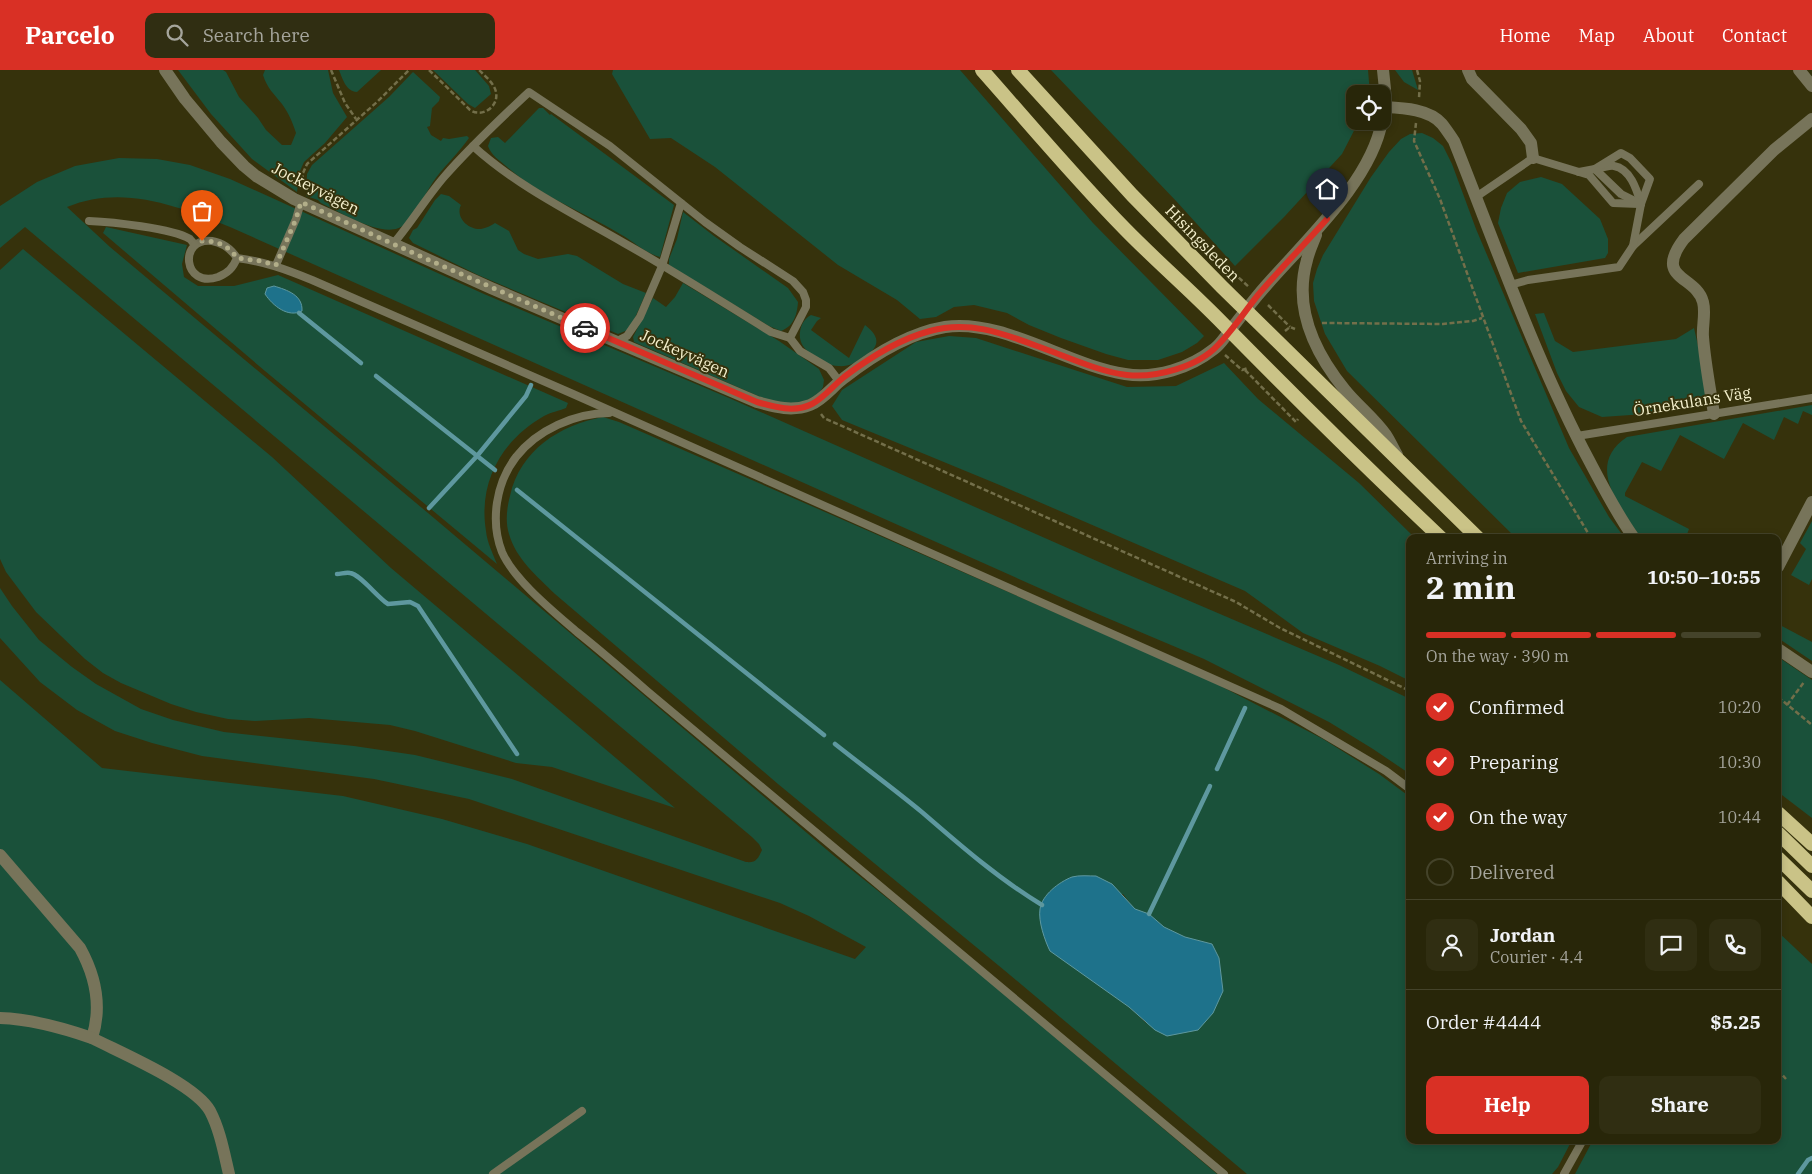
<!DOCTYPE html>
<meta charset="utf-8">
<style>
:root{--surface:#282609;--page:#302e12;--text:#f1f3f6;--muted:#a5a59c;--line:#44432a;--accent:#d93025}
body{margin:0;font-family:"IBM Plex Serif",serif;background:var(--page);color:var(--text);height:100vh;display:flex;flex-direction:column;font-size:19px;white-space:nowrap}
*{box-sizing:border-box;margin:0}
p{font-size:16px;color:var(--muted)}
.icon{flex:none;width:28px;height:28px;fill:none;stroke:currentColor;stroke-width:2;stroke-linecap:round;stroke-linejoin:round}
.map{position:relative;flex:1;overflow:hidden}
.sheet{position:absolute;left:1406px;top:464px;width:375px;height:610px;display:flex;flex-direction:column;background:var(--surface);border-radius:10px;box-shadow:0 2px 8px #0003,0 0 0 1px var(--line)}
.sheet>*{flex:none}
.tools{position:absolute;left:1346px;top:15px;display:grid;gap:10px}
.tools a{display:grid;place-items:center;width:45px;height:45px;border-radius:10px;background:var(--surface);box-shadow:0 2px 8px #0003,0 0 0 1px var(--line);font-size:25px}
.pin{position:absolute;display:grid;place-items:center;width:42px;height:42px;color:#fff;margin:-51px -21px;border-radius:50% 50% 50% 0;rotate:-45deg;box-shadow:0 0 5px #0007}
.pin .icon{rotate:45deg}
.courier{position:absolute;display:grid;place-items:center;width:50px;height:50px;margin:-25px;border:4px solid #d93025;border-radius:50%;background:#fff;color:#222;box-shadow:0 1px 6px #0007}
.overview em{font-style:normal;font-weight:700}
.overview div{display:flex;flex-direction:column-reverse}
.overview{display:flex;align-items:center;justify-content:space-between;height:85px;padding:0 20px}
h1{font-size:32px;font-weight:700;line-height:38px}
.bar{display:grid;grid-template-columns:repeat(4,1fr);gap:8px 5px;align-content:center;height:60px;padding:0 20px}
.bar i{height:6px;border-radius:4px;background:var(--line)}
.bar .current{background:var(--accent)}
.bar p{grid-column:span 4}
.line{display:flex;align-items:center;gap:12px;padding:0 20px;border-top:1px solid var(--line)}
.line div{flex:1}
.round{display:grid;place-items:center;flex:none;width:52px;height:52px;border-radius:10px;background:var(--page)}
ol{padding:0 20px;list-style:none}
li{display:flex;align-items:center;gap:15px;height:55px}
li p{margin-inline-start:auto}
li .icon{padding:5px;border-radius:50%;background:var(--accent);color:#fff;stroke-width:4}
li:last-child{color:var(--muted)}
li i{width:28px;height:28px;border:2px solid var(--line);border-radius:50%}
.cta{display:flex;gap:10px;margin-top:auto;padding:10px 20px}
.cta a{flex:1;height:58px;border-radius:10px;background:var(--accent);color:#fff;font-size:20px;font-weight:700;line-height:58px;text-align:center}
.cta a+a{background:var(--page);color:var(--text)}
header{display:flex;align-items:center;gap:30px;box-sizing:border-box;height:70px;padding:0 25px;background:var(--accent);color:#fff}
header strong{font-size:24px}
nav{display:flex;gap:28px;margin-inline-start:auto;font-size:18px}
.search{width:350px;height:45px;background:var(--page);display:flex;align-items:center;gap:12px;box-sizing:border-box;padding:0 18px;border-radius:10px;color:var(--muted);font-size:19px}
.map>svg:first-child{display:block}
.green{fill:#1a513a;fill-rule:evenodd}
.water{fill:#1e728b;stroke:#5e989f}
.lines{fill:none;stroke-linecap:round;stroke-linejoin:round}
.stream{stroke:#5e989f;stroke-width:4.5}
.path{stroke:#736f4a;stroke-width:2.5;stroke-dasharray:5 2.5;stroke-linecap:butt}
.service{stroke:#77745a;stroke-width:8}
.minor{stroke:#77745a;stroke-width:12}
.trunk{stroke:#cac387;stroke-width:14}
.done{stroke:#b2ae89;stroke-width:5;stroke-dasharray:0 9}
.route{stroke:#d93025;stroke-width:6}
.labels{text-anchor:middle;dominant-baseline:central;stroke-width:4;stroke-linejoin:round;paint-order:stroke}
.street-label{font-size:16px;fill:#f4f0cd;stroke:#36320c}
</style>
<header>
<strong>Parcelo</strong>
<div class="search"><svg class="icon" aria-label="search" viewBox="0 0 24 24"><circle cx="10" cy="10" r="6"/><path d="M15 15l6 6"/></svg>Search here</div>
<nav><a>Home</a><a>Map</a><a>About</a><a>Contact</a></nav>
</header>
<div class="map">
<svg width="1812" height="1104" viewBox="0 0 1812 1104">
<rect width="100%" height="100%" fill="#36320c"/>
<g class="green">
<path d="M178,0H223L226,2L239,27L258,48L266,60L282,75H291L296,63C293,53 288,42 282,34C274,24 267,18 263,5L265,0H328L333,23L347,47L325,73L304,92L300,101L297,122L252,89L211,44Z"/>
<path d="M339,0H381L357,22C346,21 343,10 339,0Z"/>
<polygon points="433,0 475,0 489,16 491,24 475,38 468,34"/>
<polygon points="613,0 960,0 1093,153 1204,266 1197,273 1182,282 1158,290 1128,290 1106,284 1061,268 1029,255 1007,243 974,235 954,237 936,247 920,249 897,230 838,195 715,97 671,68 650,69 612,4"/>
<polygon points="1051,0 1368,0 1370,24 1355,24 1355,51 1359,51 1342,84 1285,146 1235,196 1177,132"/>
<polygon points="1395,0 1412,0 1418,20 1404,12"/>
<path d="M413,2L440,27L439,31L432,38L430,56L427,57L431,65L441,71L443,68L449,69L467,66L469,68C458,84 443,97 433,112C424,126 417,142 405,154C387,172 340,142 321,133L318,130L306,126L307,104L312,95L389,27Z"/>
<path d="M539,38H543L550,45L551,44L674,135L660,187C645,183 633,171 620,164C582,141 540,126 506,96C499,90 491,85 488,76L491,68L498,67L505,73Z"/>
<polygon points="1422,63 1433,68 1443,76 1452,94 1476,159 1569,378 1609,447 1624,467 1515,467 1347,301 1325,264 1314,231 1313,213 1317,199 1323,185 1371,107 1389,82 1401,69 1410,64"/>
<path d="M119,88L157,89L190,95L230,109L484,224L729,328L1115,499L1339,595L1410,629V704L1373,679L1329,652L1204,589L1093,542L230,157C178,136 122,114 67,137L110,177L428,443L833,785L941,871L1217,1104H0V610L102,698L343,726L442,749L527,774L855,889L866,877L809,846L780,833L469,729L374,709L202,686L152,673L115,661L77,640L40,612L0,568V518L12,536L39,570L72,597L96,614L141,639L173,650L224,662L354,676L415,685L464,697L512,709L746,792C756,793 758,789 762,780L759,774L752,767L25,157L0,178V136L37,112L75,96Z"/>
<polygon points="1541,107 1562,114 1600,149 1608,169 1608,183 1605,188 1518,203 1498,153 1501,138 1507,123 1520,112"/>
<path d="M441,124L449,126L461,135C455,147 468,160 481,159C486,158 491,156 495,153L509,161L518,180L524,184L538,189L568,184L577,186L623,214L646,223L630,259L618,264L478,205L413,173L409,168L413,160L417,158L435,130Z"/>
<path d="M683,142L714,166L788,218L798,232C797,245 794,256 781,261L769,256L669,195V189L677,169Z"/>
<path d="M106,157L187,175L182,194L184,207L198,216H234L278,205L568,333L566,338C559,341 551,342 544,346C502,370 478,412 486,461C487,472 493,484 497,494L265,301L103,163Z"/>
<polygon points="23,179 272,387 391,498 675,738 552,697 516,693 415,661 390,655 309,648 255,651 228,649 196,642 171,634 121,613 103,603 85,589 36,542 6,502 0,489 0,200"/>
<polygon points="683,213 779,271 819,299 824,310 823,317 820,322 817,325 799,334 772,332 634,272 633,267 653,228 666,237 675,227"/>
<polygon points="1544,243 1555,271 1573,282 1676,269 1694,258 1707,315 1703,336 1645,344 1602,347 1579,337 1566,321 1557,303 1535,244"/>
<path d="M811,245L821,248L817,251L811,260L849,288L865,255C882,268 879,278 863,288C855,293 848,297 838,296C830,296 820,290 814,286C807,281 801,276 800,268C799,258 803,249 811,245Z"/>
<polygon points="949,266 976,268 1127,317 1176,316 1224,293 1258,329 1359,413 1414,467 1410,468 1410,611 1380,596 1303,563 1245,521 1002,416 842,350 832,336 842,320 916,272"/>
<path d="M1812,335V345L1803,341L1798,354L1784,347L1774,370L1743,353L1724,389L1680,365L1661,401L1642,392L1625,423V426L1689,459L1686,467H1640C1621,437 1584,396 1627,367Z"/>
<path d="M603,347L619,352L1205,608L1323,669L1379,704L1410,727V1070H1572L1558,1097L1552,1104H1247L1004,900L778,714L555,524C537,506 516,489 509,464C505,452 507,437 510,426C520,380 560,355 603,347ZM1048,824H1123L1135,840L1149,844L1164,857L1185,867L1212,874L1219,888L1223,921L1198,960L1185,962L1146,953L1129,937L1093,911L1045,870L1040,840Z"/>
<polygon points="1812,451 1812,509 1809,515 1791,505 1806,479 1800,473"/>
<polygon points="1778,554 1812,572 1812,591 1778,568"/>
<polygon points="1778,587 1812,610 1812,748 1778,722"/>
<polygon points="1778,862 1812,894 1812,1104 1575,1104 1593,1070 1778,1070"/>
</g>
<g class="water">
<path d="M274,216C287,220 303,225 302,241C288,248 273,236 265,224L267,218Z"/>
<path d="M1096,806L1112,814L1135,839L1149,844L1164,857L1185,867L1212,874L1219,888L1223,921L1213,943L1198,960L1167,966L1155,960L1129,937L1050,881C1045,871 1038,851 1040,839C1042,825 1059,812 1072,807C1079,805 1089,806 1096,806Z"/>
</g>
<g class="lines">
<g class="stream">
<polyline points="299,243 361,293"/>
<polyline points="376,306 495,400"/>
<polyline points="517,420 824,665"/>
<polyline points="429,438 477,386 526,326 531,315"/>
<path d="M337,504C341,504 346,502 350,503C360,504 378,528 388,534L410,532L418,536L517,684"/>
<path d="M835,674C864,697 894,719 923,743C961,776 999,809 1042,835"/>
<polyline points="1217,699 1245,638"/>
<polyline points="1149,844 1210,716"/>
<polyline points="1798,1104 1808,1090 1812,1088"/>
</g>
<g class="path">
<polyline points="331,0 345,33 356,49"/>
<path d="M429,0L470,40C482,48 499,37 496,22C494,13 485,6 479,0"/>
<polyline points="1417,0 1420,11 1419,28"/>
<polyline points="1416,53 1414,71 1440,129 1521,351 1591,468"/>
<polyline points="302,118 303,103 307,94 377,32 409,0"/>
<polyline points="1176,148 1179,147 1208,181"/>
<polyline points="1221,194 1228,198 1249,217"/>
<polyline points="1268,235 1290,257"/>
<polyline points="1322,253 1443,254 1473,251 1482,248"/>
<polyline points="1285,261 1290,257 1295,259"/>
<polyline points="1225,285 1242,300 1248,298"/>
<polyline points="1245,300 1296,352 1298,349"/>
<polyline points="821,344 824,348 1236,532 1280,558 1410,621"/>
<polyline points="1778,627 1812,655"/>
<polyline points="1787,635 1804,612"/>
<polyline points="1778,1000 1786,1009"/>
</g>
<g class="service">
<path d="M473,76C517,116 572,143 624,173C674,201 722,232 771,262L790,268"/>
<path d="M1598,98C1603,98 1610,95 1614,96C1631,99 1637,121 1641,134"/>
<polyline points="1595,99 1621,83 1630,88 1650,109 1641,134"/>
<polyline points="1476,127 1533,88 1589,105 1613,133 1639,134"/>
<path d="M89,151C111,152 172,158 190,169C191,170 194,174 195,175"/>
<path d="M393,174C411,153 426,128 444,107C470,77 500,49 529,22L610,76L705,152L740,177L793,211L803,222L806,230V237L790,268L800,281L829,298L839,311"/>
<polyline points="1633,176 1699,114"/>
<path d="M237,188C233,198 228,203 218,207C183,219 178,167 212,171C224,173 231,179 237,188C266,192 285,199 312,210L573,324L1281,639L1386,701L1410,719"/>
<polyline points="276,195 296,149 301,132"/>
<polyline points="1510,215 1528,210 1619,197 1633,176 1641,134 1621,124 1595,99 1579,102"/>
<polyline points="617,271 627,266 640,247 662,196 681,133"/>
<path d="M609,343C575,343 537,360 516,387C496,413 490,451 502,482C514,510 554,542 577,562C601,581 624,601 647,621L1224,1104"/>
<polyline points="1577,366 1812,328"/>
<polyline points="493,1104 582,1041"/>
<polyline points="1564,1104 1583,1070"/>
</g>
<g class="minor">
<path d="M165,0L185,29L221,72L244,96L256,106L294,129L491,218L757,332C775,337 792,342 810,335C823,330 833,316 844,308C872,286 909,263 945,257C1002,248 1069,296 1125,304C1156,309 1190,298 1214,279C1220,275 1224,268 1229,262C1239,249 1248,237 1258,225C1298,177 1371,114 1382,51"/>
<polyline points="1468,0 1472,9 1521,59 1531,73 1533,88"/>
<polyline points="1799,0 1812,16"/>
<path d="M1384,37C1403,38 1429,39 1442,54C1446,59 1450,65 1454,71C1495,174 1532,280 1583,379C1599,409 1614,440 1634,468"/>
<polyline points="1383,45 1385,19 1383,0"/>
<path d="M1316,165C1313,173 1309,181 1307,190C1293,238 1314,282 1345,320C1357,335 1374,348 1386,365C1390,371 1393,378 1397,385"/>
<path d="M1714,344C1710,318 1705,293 1703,267C1702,256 1706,243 1703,232C1696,205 1653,210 1684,169L1774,80L1812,49"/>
<polyline points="1778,497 1812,432"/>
<polyline points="1778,579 1812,602"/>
<path d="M0,785L80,878C96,907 102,937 92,968"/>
<path d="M0,948C31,949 63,958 92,968C121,983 195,1014 210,1041C220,1060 224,1083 229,1104"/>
</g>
<g class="trunk">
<path d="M982,0C1029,53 1074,107 1124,158C1158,193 1196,225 1230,261C1299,331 1369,400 1441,468"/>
<polyline points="1018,0 1132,125 1222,217 1478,468"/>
<polyline points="1778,743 1812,774"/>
<polyline points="1778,763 1812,796"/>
<polyline points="1778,788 1812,821"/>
<polyline points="1778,812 1812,847"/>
</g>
</g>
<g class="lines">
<path class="done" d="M202,171C218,171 228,175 237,188L260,191L276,195L296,149L301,132L422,187L585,258"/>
<path class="route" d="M585,258L757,332C774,337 795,343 812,334C824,328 834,315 844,307C869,288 900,269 930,261C968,250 1002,263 1037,276C1063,285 1099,302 1127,305C1156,308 1198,297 1218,275C1233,260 1245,241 1258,225C1280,199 1304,175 1327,149"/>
</g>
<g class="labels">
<g class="street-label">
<text transform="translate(316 118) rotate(27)">Jockeyvägen</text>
<text transform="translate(1203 173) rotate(46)">Hisingsleden</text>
<text transform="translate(685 283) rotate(24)">Jockeyvägen</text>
<text transform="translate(1692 331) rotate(-9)">Örnekulans Väg</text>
</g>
</g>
</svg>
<div class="tools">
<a><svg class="icon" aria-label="locate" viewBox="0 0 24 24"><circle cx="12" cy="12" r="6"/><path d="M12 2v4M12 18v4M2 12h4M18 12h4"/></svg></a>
</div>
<div class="pin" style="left:202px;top:171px;background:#ea580c"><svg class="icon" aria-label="bag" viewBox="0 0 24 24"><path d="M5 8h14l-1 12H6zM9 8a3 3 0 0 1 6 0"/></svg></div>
<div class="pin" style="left:1327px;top:149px;background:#1f2937"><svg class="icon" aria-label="home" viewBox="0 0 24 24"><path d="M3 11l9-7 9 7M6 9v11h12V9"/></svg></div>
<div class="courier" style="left:585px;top:258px"><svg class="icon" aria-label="car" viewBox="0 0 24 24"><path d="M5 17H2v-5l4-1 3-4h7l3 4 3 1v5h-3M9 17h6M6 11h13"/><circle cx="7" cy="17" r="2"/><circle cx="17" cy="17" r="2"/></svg></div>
<section class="sheet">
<div class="overview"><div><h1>2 min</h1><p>Arriving in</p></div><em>10:50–10:55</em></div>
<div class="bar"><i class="current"></i><i class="current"></i><i class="current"></i><i></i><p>On the way · 390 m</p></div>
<ol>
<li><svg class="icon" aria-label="check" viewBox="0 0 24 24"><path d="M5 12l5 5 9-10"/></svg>Confirmed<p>10:20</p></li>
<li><svg class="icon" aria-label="check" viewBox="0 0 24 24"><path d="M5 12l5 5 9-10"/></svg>Preparing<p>10:30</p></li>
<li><svg class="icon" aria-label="check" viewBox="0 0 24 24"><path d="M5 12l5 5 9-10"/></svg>On the way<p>10:44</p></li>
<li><i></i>Delivered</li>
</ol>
<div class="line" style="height:90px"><a class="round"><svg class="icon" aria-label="person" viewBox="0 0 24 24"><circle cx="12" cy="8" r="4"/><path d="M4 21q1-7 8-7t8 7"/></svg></a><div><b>Jordan</b><p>Courier · 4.4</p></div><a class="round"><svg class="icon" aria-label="chat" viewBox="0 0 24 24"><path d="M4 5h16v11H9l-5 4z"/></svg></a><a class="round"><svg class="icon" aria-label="phone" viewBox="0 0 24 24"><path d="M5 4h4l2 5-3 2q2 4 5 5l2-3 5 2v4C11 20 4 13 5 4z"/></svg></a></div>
<div class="line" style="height:65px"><div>Order #4444</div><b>$5.25</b></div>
<div class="cta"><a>Help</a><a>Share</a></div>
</section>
</div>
